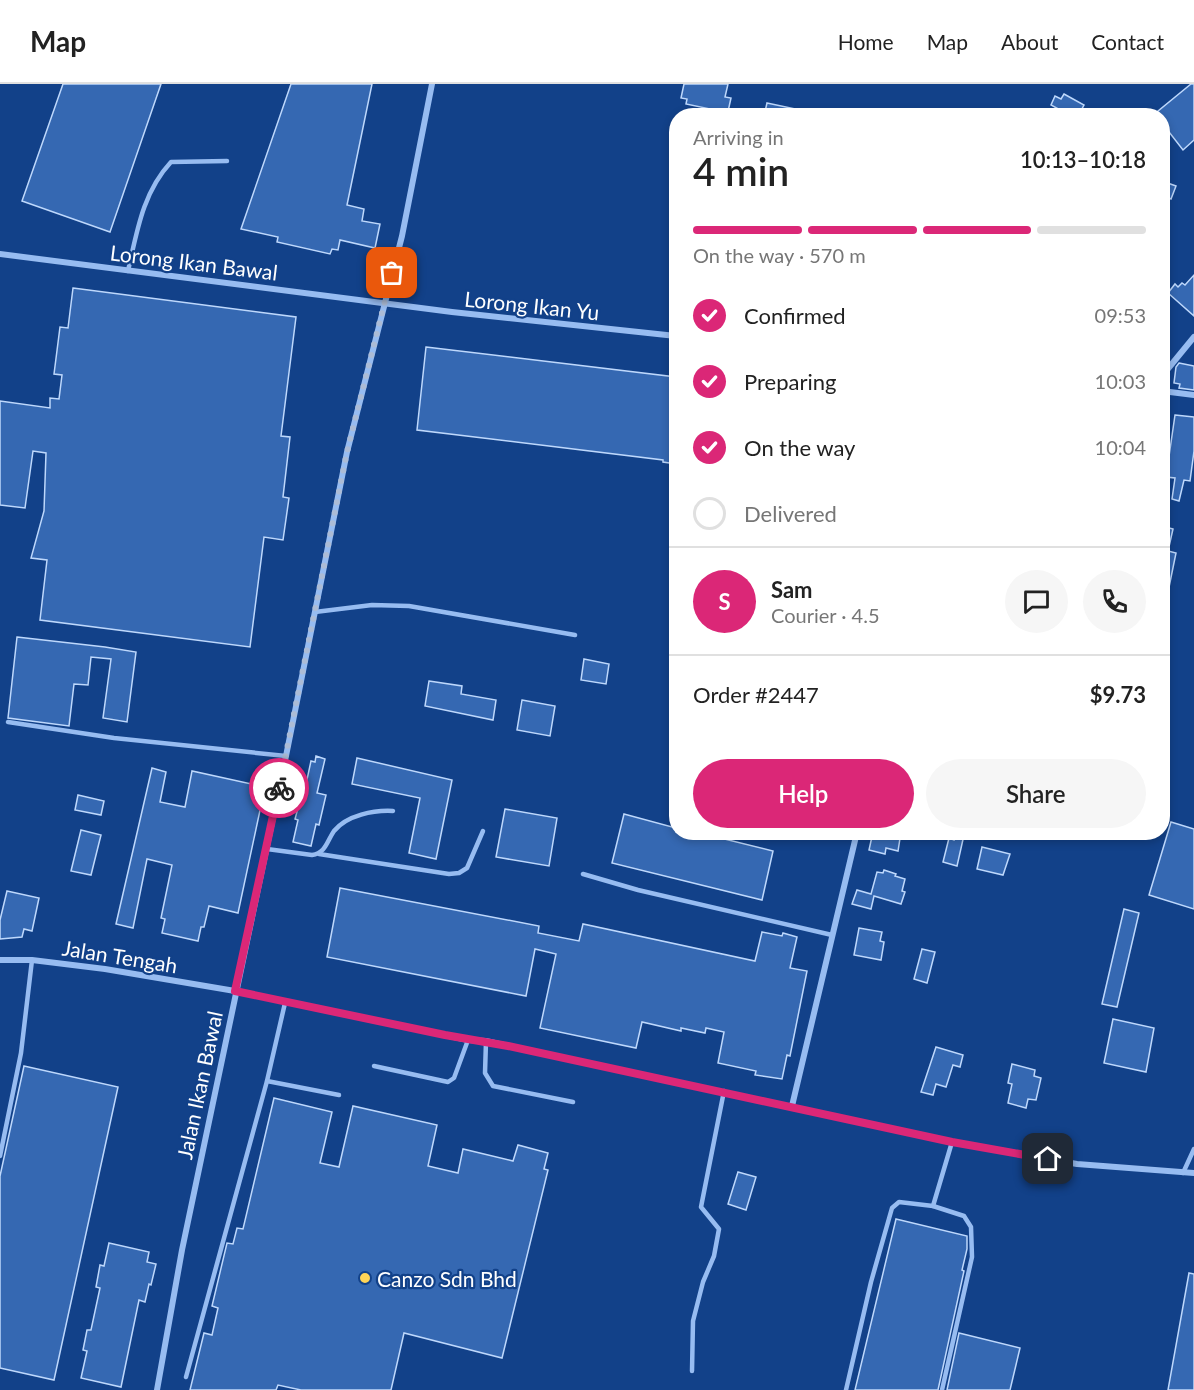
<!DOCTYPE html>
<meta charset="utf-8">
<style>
:root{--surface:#fff;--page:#f6f6f6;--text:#222;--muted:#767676;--line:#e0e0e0;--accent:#db2777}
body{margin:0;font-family:Lato,sans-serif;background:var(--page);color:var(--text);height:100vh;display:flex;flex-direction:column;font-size:22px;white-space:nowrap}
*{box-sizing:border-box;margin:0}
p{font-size:20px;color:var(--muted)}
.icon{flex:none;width:33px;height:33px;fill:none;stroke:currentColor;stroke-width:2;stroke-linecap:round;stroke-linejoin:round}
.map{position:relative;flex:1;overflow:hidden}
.panel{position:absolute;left:669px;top:24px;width:501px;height:732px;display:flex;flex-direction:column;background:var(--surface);border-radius:24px;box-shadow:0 3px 9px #0003}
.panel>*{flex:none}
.pin{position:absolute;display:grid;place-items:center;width:51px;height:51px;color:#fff;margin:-26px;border-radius:12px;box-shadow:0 3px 9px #0006}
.courier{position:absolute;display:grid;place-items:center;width:60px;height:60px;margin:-30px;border:4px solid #db2777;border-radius:50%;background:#fff;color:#222;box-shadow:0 2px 8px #0007}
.headline em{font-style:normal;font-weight:600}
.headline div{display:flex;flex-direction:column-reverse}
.headline{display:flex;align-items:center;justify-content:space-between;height:102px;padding:0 24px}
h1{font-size:39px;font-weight:600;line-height:45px}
.bar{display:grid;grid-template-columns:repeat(4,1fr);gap:9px 6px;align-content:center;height:72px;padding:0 24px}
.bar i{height:8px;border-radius:4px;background:var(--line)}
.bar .on{background:var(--accent)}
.bar p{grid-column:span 4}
.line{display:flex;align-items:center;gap:15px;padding:0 24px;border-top:2px solid var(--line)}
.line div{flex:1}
.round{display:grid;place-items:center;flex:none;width:63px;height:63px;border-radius:32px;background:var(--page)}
ol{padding:0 24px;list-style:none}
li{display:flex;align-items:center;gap:18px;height:66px}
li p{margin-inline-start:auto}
li .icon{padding:6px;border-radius:50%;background:var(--accent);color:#fff;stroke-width:4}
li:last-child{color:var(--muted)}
li i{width:33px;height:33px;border:3px solid var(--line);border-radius:50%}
.button{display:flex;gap:12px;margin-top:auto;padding:12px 24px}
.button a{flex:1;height:69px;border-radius:36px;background:var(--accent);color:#fff;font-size:24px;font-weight:600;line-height:69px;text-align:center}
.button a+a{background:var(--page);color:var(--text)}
header{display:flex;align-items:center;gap:36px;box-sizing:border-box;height:84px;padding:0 30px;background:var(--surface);border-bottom:2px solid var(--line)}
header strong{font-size:28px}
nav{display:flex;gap:33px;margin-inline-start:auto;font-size:21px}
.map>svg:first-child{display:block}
.building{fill:#3568b2;stroke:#bed8fc;stroke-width:1.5}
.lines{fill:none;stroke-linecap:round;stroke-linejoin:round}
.service{stroke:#97bcf1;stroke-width:4.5}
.minor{stroke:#97bcf1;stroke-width:6}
.done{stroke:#acbcd6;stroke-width:6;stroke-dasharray:0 10.8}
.route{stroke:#db2777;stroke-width:8}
.poi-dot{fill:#ffd557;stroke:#124189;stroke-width:2}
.labels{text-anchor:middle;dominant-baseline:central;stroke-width:4.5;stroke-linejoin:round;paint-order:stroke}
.street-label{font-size:21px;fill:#fff;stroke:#124189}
.poi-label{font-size:21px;fill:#fff;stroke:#124189;text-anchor:start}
</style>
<header>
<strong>Map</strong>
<nav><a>Home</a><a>Map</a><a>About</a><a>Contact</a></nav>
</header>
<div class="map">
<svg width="1194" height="1306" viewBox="0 0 1194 1306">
<rect width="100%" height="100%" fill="#124189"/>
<g class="building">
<path d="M63,0H161L110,148L22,117Z"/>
<path d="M291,0H372L347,121L364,125L362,137L380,140L375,164L340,156L338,166L332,165L330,170L277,158L278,153L241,145Z"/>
<path d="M684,0H728L725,13L731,14L727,32L714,29L715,26L686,20L687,15L681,14Z"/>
<path d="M1191,0H1194V56L1183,66L1162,39V32H1152Z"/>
<path d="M1064,10L1084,21L1078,32H1071L1051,21L1055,12L1061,15Z"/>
<path d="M767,19L805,27L804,32H764Z"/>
<path d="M1162,97L1176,102L1171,115L1162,111Z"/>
<path d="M1194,191V232L1168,209L1175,200L1178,203L1182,199L1185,201Z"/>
<path d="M73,204L296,233L281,352L290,353L283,413L289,414L283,456L264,453L250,563L40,536L47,476L31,474L44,427L46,369L33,367L25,424L0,421V317L50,324V314L59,315L62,291L54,290L60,243L68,244Z"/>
<path d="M426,263L676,293V380L663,378V376L417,346Z"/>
<path d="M1179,279L1194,282V306L1179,304L1180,300L1174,299L1176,283Z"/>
<path d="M1175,331L1194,333V367L1190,397L1184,396L1179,417L1172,415L1175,394L1166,393Z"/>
<path d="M1162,442L1173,445L1168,467L1176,469L1167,513H1162Z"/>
<path d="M17,553L105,563L136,568L127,638L103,634L111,575L91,573L88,601L74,600L69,642L8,634Z"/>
<path d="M584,575L609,580L606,600L581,596Z"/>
<path d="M429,597L462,602L461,610L496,616L493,636L425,622Z"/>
<path d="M522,616L555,622L550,652L517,646Z"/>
<path d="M316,672L325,675L317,709L326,711L319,741L316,740L311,762L293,758L298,736L295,735L301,713L303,714L311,677L315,678Z"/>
<path d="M357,674L452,696L436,775L409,769L420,714L352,700Z"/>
<path d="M152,684L166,688L160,718L185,723L192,687L265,703L238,829L209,822L204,843H201L198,857L162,849L165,835L161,834L172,781L147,775L133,844L116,840Z"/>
<path d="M78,711L104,717L101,731L75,726Z"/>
<path d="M505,725L557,734L549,782L496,773Z"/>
<path d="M624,730L676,744V748H696L773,767L762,816L612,779Z"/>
<path d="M1171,738L1194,745V825L1149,811Z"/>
<path d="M81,746L101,751L91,791L71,787Z"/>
<path d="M873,748H901L898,767L886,764L885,770L869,766Z"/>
<path d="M955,749L964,751L957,782L943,778L949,754L954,756Z"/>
<path d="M982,763L1010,770L1003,791L977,785Z"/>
<path d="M884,786L896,790L895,792L905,795L902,807L905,808L901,820L874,812L871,825L852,820L857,806L871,810L877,788L883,789Z"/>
<path d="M340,804L539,842L538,849L579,857L583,840L755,877L762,848L782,852L783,849L797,853L790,884L807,887L790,972L787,971L782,995L755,991L756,987L718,979L724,948L706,944L705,949L681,944V947L642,938L636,964L540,944L556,870L535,865L526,912L327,873Z"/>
<path d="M7,807L39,814L32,847L24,845L22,853L0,855V836Z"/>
<path d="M1124,825L1139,829L1117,923L1102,920Z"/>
<path d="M859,844L882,848L880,857L884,858L881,876L854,871Z"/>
<path d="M922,865L935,868L927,899L914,895Z"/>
<path d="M1113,935L1154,944L1146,988L1104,979Z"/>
<path d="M936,963L963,971L960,983L953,981L946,1003L936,1000L933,1011L921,1008Z"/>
<path d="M1012,980L1035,986L1034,992L1041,994L1036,1016L1028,1015L1026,1024L1008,1019L1012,1000L1008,999Z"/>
<path d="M24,982L118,1003L54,1296L0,1284V1092Z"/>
<path d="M274,1014L332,1028L320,1079L339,1083L353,1022L437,1041L428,1082L458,1089L463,1065L513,1077L518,1061L548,1069L544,1085L548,1086L502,1274L404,1249L391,1306H301L278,1301L276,1306H190L204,1249L212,1251L218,1224L212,1222L227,1159L233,1160L237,1144L243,1145Z"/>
<path d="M738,1088L756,1093L746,1126L728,1120Z"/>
<path d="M896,1135L967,1152V1165L962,1186L964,1187L938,1306H855Z"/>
<path d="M109,1159L149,1168L147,1178L156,1180L151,1201L149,1200L145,1218L139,1216L121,1303L81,1294L87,1267L83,1266L87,1246H91L100,1204L96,1203L100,1181L104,1182Z"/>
<path d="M1189,1189L1194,1190V1306H1168Z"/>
<path d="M959,1249L1020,1264L1010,1306H947Z"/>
</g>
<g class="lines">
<g class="service">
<path d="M128,187C137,147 143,108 171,78L227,77"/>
<path d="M315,528L372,521L409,522L575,551"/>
<path d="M8,638L114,654L286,672"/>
<path d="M1003,748L1005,753"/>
<path d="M267,765L312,771C326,769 327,757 334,747C347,731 374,726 393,727"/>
<path d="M319,770L449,790L459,789L467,784L483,747"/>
<path d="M583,790L638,806L832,851"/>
<path d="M486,957L485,989L493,1002L573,1018"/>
<path d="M374,982L448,998L454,994L468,956"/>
<path d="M267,997L339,1011"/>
<path d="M0,1072L21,969L32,876"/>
<path d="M1183,1089L1194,1065"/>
<path d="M933,1122L952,1058"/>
<path d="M692,1287L693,1237L703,1198L714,1172L719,1145L701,1123L724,1007"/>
<path d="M186,1293L267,997L285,919"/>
<path d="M846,1306L871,1198L892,1124L899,1118L933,1122L964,1132L971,1143L972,1173L942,1306"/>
</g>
<g class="minor">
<path d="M0,170L452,228L676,252"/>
<path d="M1162,292L1194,253"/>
<path d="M1162,307L1194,311"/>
<path d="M0,876H32L105,885L235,907L468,956L486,957L952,1058L1077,1080L1194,1089"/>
<path d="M792,1022L857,748"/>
<path d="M157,1306L182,1166L286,672L347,368L402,152L432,0"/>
</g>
</g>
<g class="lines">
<path class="done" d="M279,704L347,368L392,189"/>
<path class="route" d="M279,704L235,907L445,951L508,962L952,1058L1048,1075"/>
</g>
<circle class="poi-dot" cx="365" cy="1194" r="6"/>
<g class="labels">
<g class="street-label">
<text transform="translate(194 178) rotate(7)">Lorong Ikan Bawal</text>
<text transform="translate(532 221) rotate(6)">Lorong Ikan Yu</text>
<text transform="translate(120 872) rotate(9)">Jalan Tengah</text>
<text transform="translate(199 1001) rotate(-78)">Jalan Ikan Bawal</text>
</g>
<g class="poi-label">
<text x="377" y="1194">Canzo Sdn Bhd</text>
</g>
</g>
</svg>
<div class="pin" style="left:392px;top:189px;background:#ea580c"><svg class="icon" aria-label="bag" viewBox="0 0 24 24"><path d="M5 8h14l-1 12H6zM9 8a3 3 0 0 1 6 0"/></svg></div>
<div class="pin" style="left:1048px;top:1075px;background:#1f2937"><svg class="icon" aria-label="home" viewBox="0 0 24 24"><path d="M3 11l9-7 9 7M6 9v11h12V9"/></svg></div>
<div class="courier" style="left:279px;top:704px"><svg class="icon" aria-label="bike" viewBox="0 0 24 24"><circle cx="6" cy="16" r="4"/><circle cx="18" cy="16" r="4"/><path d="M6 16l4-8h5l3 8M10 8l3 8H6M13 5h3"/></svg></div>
<section class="panel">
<div class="headline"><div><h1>4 min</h1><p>Arriving in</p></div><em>10:13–10:18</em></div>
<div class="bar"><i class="on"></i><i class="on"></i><i class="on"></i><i></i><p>On the way · 570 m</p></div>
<ol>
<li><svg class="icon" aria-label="check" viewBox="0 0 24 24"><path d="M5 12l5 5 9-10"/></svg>Confirmed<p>09:53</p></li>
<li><svg class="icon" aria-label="check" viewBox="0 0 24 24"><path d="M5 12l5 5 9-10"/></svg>Preparing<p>10:03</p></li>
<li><svg class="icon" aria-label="check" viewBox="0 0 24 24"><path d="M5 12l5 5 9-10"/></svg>On the way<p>10:04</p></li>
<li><i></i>Delivered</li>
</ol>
<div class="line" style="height:108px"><b class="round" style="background:var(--accent);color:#fff">S</b><div><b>Sam</b><p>Courier · 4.5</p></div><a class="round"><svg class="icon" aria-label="chat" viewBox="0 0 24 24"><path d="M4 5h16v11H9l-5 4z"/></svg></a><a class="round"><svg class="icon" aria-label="phone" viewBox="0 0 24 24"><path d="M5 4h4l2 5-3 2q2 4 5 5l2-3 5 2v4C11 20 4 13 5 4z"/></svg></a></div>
<div class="line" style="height:78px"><div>Order #2447</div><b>$9.73</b></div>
<div class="button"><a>Help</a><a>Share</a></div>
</section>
</div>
